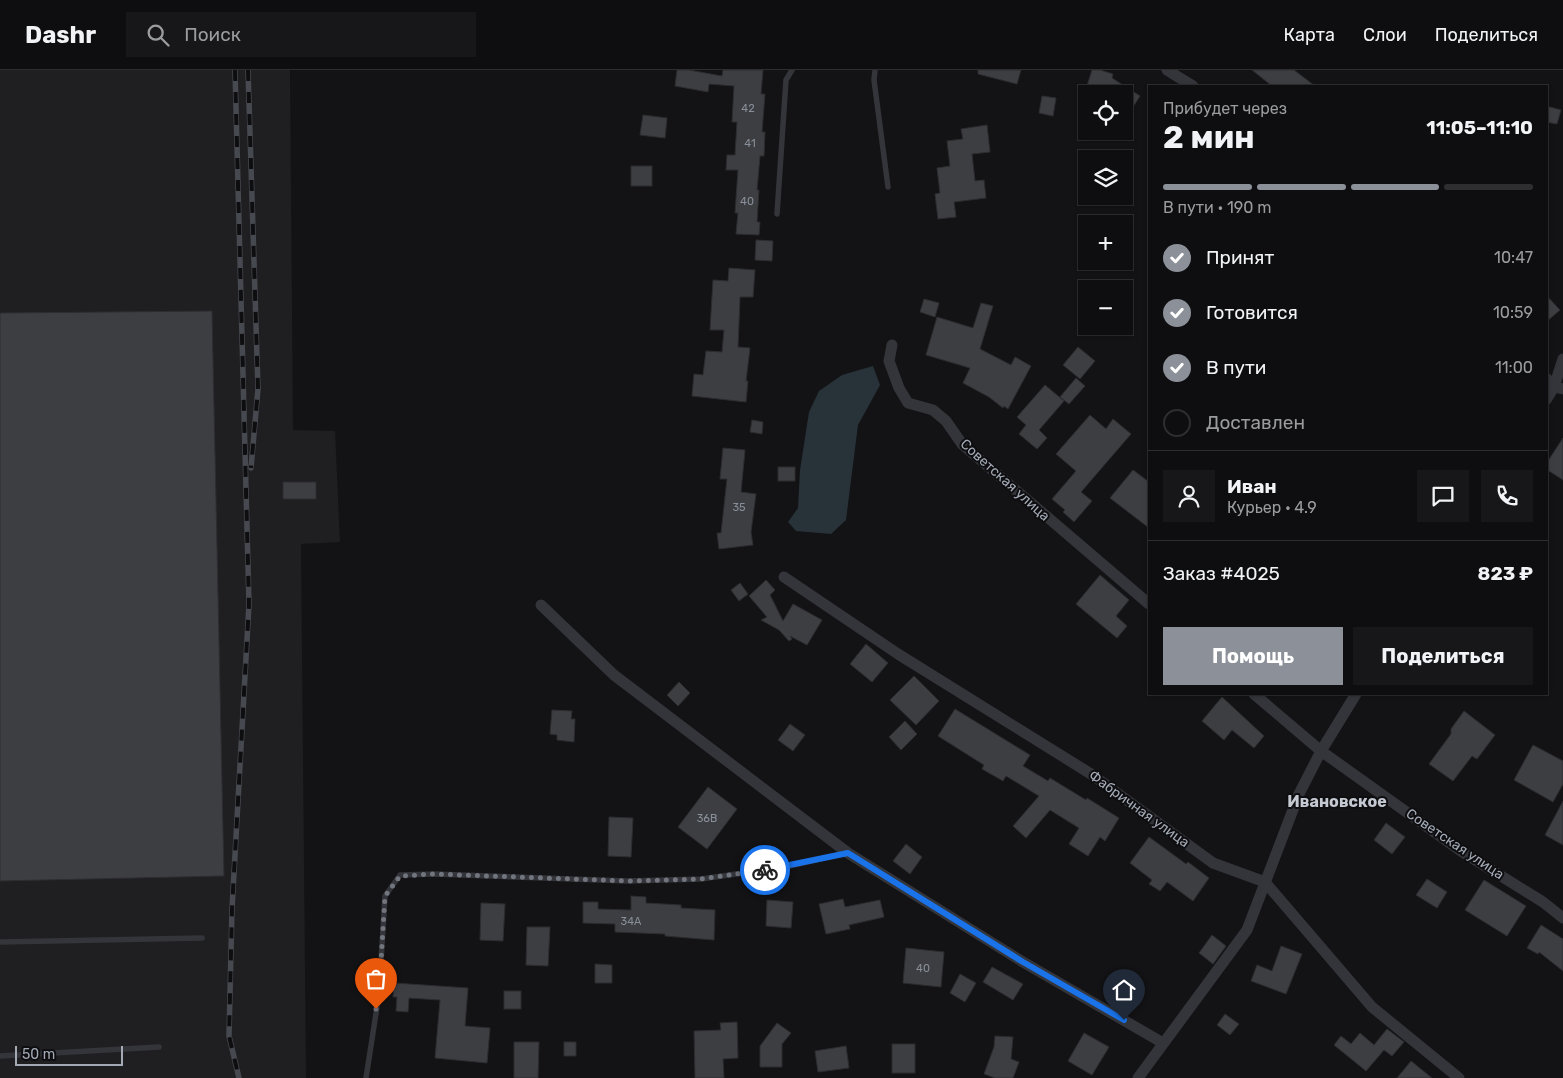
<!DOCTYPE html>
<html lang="ru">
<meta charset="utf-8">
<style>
:root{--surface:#0e0e10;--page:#171719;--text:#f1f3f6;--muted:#9b9c9f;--line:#2e2e30;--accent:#8c9099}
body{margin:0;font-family:Rubik,sans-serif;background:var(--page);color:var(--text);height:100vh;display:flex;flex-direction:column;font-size:19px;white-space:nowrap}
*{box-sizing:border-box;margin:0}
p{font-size:16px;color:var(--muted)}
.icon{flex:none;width:28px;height:28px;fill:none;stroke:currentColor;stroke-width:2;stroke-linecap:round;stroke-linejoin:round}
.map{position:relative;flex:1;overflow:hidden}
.side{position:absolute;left:1148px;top:15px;width:400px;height:610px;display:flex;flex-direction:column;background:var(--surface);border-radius:0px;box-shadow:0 1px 4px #0004,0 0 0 1px var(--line)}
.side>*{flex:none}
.tools{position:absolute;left:1078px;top:15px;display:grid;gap:10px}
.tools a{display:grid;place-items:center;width:55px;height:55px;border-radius:0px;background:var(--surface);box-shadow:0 1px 4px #0004,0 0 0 1px var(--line);font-size:25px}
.scale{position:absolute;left:15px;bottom:12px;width:108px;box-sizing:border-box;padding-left:5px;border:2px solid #a3aab6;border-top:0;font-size:14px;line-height:18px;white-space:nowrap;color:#a3aab6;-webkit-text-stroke:4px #0e0e10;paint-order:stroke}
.pin{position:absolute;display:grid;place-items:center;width:42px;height:42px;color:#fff;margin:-51px -21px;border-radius:50% 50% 50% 0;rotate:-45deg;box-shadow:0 0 5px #0007}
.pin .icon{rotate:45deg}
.courier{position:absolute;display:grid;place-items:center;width:50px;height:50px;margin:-25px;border:4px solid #1a73e8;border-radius:50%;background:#fff;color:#222;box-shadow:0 1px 6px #0007}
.headline em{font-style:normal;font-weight:700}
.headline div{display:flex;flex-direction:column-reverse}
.headline{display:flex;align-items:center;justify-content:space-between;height:85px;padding:0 15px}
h1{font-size:32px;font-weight:700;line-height:38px}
.bar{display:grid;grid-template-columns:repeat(4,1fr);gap:8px 5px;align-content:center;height:60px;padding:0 15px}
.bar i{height:6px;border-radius:4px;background:var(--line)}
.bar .selected{background:var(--accent)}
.bar p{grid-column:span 4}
.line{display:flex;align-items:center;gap:12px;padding:0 15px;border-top:1px solid var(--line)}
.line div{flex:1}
.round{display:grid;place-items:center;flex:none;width:52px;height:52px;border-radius:0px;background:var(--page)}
ol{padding:0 15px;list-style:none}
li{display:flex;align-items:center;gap:15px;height:55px}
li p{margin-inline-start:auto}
li .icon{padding:5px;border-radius:50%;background:var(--accent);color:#fff;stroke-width:4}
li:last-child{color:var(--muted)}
li i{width:28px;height:28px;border:2px solid var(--line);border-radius:50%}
.cta{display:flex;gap:10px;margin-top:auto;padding:10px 15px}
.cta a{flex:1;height:58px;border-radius:0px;background:var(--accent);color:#fff;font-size:20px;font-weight:700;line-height:58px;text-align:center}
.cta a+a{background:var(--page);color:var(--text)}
header{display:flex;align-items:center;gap:30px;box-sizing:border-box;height:70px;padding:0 25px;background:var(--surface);border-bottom:1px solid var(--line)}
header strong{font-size:24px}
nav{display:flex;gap:28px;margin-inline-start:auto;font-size:18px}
.search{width:350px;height:45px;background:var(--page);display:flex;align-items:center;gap:12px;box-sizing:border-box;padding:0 18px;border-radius:0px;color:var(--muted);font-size:19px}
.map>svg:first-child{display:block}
.built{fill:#1f1f22}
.water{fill:#283239}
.building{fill:#3c3e42;stroke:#2d2d31}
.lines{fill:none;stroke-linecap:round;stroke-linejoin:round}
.lane{stroke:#34353a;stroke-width:5.5}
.street{stroke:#34353a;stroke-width:11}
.rail-casing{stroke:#46494f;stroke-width:5.5}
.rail{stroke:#0e0e10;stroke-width:4;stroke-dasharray:11;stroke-linecap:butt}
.done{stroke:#71757e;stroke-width:5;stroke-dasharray:0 9}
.route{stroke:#1a73e8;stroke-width:6}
.labels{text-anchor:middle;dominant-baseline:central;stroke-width:4;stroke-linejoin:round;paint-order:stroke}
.number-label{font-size:11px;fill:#898f99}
.street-label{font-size:14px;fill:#a3aab6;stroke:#0e0e10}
.quarter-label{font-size:16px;font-weight:bold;fill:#c5c9d2;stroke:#0e0e10}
</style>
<header>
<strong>Dashr</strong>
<div class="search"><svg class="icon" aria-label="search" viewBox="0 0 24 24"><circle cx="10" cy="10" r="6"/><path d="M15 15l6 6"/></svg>Поиск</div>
<nav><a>Карта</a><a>Слои</a><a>Поделиться</a></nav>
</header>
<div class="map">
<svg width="1563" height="1008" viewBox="0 0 1563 1008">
<rect width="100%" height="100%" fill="#131315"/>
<path class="built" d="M0,0H290L293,360L335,361L340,472L301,474L306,1008H0Z"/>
<path class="water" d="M873,296L880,315L858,355L846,450L831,464L796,461L788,452L798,438L800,400L809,342L819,321L842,305Z"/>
<g class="building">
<path d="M677,0H689L722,6L723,0H763L761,24H765L762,62H765L764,86H760L757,120H759L757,152H760L759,165L736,164L738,143H735L738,100H726L727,85H735L737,52H732L734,16L709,14L708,22L675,16Z"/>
<path d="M978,0H1021L1017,14L978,4Z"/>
<path d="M1092,0H1100L1113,4L1112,8L1140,26L1124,51V24H1101L1086,19Z"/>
<path d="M1252,0H1294L1315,16H1272Z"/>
<path d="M1042,26L1056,28L1053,46L1039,43Z"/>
<path d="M1546,36L1561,40L1557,54L1546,52Z"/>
<path d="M643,45L667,48L665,68L640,65Z"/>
<path d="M987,55L990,82L972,84L975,111L984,110L986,128L954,132L956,147L938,149L935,124L940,123L937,98L950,96L947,71L963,69L961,59Z"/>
<rect x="631" y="96" width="21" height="20"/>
<path d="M756,170L773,171L772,191L755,190Z"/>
<path d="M729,198L755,200L753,227H740L738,277L750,278L746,311H748L746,332L692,326L694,304L703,305L706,281L722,282L724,260H710L713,210L728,211Z"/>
<path d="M1546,225L1560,240L1546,252Z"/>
<path d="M924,229L939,233L935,247L920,242Z"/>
<path d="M981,233L993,236L980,279L1011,295L1015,287L1031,296L1008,339L1004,336L1003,338L989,327L963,313L970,298L926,285L937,247L973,258Z"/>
<path d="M212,241L224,806L0,811V243Z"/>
<path d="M1078,277L1095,291L1080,309L1063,295Z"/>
<path d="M1076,308L1085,316L1069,334L1060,327Z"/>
<path d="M1045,315L1064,331L1039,360L1047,368L1037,379L1019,364L1026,355L1017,347Z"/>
<path d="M1090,345L1106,359L1113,349L1131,364L1081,422L1092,431L1074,452L1063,442L1065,440L1052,429L1076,401L1056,384Z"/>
<path d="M752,350L763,352L762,364L750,362Z"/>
<path d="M1563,368V410L1546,399V394Z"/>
<path d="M723,378L745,380L741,422L756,424L751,462L753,475L719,479L717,463H721L727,409H720Z"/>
<rect x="778" y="397" width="17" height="14"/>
<path d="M1133,400L1149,412V458L1110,428Z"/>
<rect x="283" y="412" width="33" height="17"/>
<path d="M1100,505L1129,530L1116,546L1127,556L1117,568L1076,534Z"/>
<path d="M766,510L775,520L770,525L783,551L793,534L822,550L807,575L790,566L792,569L789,571L779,560L761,550L767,547L749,526Z"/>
<path d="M740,513L748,524L739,531L731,520Z"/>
<path d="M866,574L888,593L872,612L850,594Z"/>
<path d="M914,606L939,631L916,655L890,630Z"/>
<path d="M679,612L690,623L678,636L667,625Z"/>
<path d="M1222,627L1264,666L1254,678L1232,660L1224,670L1202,651Z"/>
<path d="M955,639L1030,685L1023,696L1048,711L1050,708L1086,730L1087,728L1119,748L1105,771L1100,767L1088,786L1069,774L1079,758L1050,740L1026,768L1013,756L1039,726L1006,706L1003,711L982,699L984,695L938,666Z"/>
<path d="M552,640L572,641L571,649H575L574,672L557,670V665L550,664Z"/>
<path d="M1464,641L1495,665L1477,689L1472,686L1453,711L1429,694L1451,664V659Z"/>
<path d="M905,651L917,664L901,680L889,667Z"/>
<path d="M790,654L805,665L793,681L778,670Z"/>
<path d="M1533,675L1563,691V714L1553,732L1514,710Z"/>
<path d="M708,717L737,739L707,779L678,757Z"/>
<path d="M1563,731V775L1545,765Z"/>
<path d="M609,747L633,748L631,787L608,786Z"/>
<path d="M1386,753L1405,767L1392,784L1374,770Z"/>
<path d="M1149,767L1186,794L1188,792L1209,808L1193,831L1167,812L1160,821L1149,814L1152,810L1130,793Z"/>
<path d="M906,774L922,787L910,804L893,791Z"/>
<path d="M1427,809L1447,822L1437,838L1416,825Z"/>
<path d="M1484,810L1526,836L1507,866L1465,840Z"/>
<path d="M631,826L646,827V833L681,835V838L715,840L714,870L665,866V864L615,862V854L583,853V832H598V839L631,840Z"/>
<path d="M843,829L845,837L880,830L884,847L849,855L850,859L826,864L819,834Z"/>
<path d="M767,830L793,832L791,858L766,856Z"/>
<path d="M481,833L505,834L503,871L480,870Z"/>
<path d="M1541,855L1563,869V901L1539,882L1538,884L1527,878Z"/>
<path d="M527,857H550L548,896L526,895Z"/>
<path d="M1212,865L1226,876L1213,894L1199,883Z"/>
<path d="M1281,876L1302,884L1286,924L1251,911L1257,895L1272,901Z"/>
<path d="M906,878L944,882L941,917L903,913Z"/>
<path d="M595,894L612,895V913H595Z"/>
<path d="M992,897L1023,914L1013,930L983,912Z"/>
<path d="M960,904L976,913L965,932L950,923Z"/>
<path d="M394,913L468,918L465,956L490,958L487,993L435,988L440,930L409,928L408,942L396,941L397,927H393Z"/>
<rect x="504" y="921" width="17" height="18"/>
<path d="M1225,944L1239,954L1230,965L1217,955Z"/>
<path d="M737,952L738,988L723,989L724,1008H695L694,961L721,960L720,953Z"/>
<path d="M777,953L791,963L782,974V997H760V976Z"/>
<path d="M1387,959L1404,972L1392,986L1384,980L1366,1001L1334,975L1341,966L1351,974L1360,963L1374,975Z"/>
<path d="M1084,963L1109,977L1092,1005L1068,991Z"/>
<path d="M995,966L1013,967L1011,989L1019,992L1013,1008H995L984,1004L994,977Z"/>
<path d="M514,972H539L538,1008H514Z"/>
<rect x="564" y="972" width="12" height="14"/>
<rect x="892" y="974" width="23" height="29"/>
<path d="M846,976L849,998L818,1002L815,981Z"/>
<path d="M1411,991L1432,1008H1397Z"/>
</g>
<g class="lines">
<g class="lane">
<path d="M875,0L874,10L888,117"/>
<path d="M777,144L786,10L792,0"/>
<path d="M0,872L202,868"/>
<path d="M0,986L159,977"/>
<path d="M366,1008L379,924L385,826L400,805L434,804L628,811L701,809L785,797L846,783"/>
</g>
<g class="street">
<path d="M1167,0L1193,16"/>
<path d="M892,275L889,291L899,318L908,333L933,340L946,351L962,374L1149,534"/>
<path d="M1546,308L1554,317L1563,319"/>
<path d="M1546,330L1554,317L1563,289"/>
<path d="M784,507L898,584L1091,704L1213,793L1265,812L1372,937L1459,1008"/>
<path d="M541,535L614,605L848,783L1023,892L1163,973"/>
<path d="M1254,624L1321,681L1461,781L1543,832L1563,848"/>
<path d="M1138,1008L1247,860L1299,724L1321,681L1356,624"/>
</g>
<defs>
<g id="rail">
<path d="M235,0L249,534L232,839L229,966L239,1008"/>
<path d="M248,0L258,319L251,398"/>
</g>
</defs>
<use href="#rail" class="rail-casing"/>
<use href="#rail" class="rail"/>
</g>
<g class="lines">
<path class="done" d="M376,939L379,924L385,826L400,806L434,804L628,811L701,809L765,800"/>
<path class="route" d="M765,800L848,783L1023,892L1124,950"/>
</g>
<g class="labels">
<g class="number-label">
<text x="748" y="38">42</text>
<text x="750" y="73">41</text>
<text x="747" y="131">40</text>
<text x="739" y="437">35</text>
<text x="707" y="748">36В</text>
<text x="631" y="851">34А</text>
<text x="923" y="898">40</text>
</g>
<g class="street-label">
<text transform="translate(1005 410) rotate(42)">Советская улица</text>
<text transform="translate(1139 739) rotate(36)">Фабричная улица</text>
<text transform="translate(1455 774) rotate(34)">Советская улица</text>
</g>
<g class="quarter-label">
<text x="1337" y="731">Ивановское</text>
</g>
</g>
</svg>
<div class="tools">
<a><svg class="icon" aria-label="locate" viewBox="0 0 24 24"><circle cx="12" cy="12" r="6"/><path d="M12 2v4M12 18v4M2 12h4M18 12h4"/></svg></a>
<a><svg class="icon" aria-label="layers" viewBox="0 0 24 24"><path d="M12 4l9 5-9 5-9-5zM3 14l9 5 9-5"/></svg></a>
<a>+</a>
<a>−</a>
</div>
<div class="scale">50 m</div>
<div class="pin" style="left:376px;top:939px;background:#ea580c"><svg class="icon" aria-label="bag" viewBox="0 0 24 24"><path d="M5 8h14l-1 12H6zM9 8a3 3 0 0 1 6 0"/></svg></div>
<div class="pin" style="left:1124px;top:950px;background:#1f2937"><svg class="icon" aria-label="home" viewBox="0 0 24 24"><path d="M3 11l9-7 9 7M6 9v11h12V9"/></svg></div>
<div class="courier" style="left:765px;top:800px"><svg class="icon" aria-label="bike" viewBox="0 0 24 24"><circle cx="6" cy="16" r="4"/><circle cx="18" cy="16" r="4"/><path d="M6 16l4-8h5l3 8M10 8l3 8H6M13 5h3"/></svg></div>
<section class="side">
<div class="headline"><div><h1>2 мин</h1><p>Прибудет через</p></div><em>11:05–11:10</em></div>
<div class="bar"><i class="selected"></i><i class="selected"></i><i class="selected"></i><i></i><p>В пути · 190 m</p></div>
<ol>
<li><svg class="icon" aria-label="check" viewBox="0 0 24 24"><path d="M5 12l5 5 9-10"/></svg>Принят<p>10:47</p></li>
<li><svg class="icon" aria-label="check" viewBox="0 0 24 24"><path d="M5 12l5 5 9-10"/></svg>Готовится<p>10:59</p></li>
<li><svg class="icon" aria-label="check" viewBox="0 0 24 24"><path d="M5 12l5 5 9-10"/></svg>В пути<p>11:00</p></li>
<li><i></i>Доставлен</li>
</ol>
<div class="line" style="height:90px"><a class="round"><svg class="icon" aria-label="person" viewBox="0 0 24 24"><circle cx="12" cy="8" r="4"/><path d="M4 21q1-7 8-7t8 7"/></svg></a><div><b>Иван</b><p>Курьер · 4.9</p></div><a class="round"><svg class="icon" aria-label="chat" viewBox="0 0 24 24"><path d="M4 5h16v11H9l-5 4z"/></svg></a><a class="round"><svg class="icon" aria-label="phone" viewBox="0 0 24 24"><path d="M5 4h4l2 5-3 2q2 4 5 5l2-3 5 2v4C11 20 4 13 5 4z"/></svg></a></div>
<div class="line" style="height:65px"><div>Заказ #4025</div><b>823 ₽</b></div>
<div class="cta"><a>Помощь</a><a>Поделиться</a></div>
</section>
</div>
